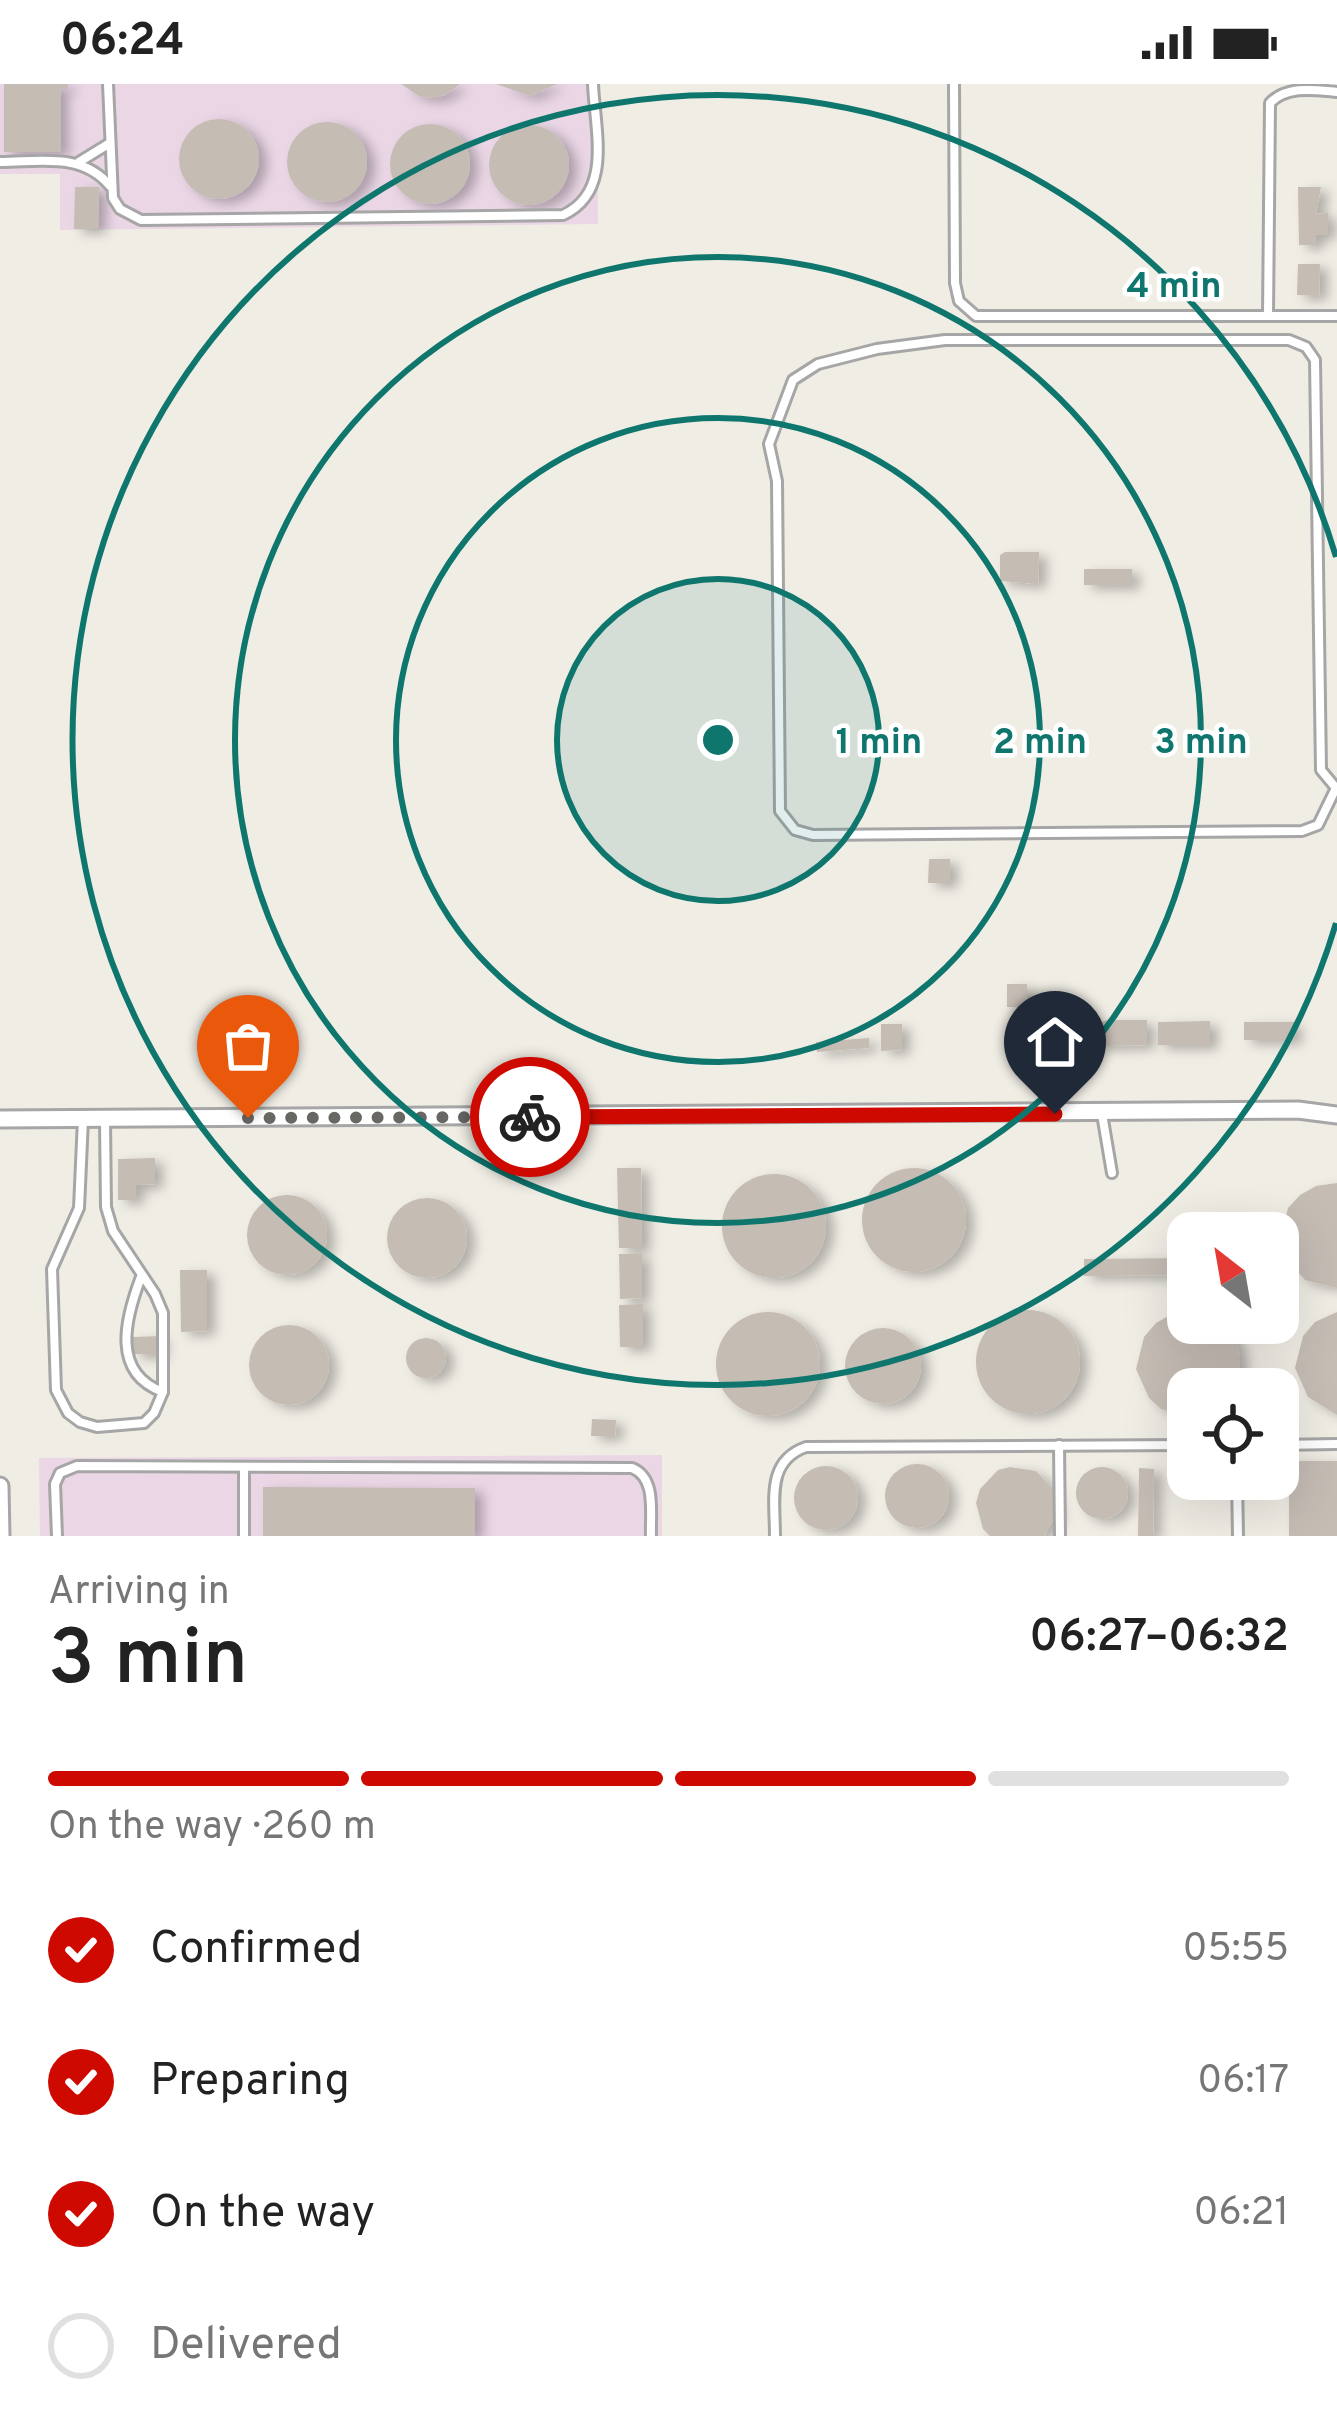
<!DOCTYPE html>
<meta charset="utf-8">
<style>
:root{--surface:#fff;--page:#f2f2f2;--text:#222;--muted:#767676;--line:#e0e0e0;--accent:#ce0a00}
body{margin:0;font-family:Overpass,sans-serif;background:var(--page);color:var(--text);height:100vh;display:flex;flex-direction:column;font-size:45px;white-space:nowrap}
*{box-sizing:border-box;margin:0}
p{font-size:39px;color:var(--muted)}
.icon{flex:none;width:66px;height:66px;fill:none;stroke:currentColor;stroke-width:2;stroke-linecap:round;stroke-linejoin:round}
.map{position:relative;height:1452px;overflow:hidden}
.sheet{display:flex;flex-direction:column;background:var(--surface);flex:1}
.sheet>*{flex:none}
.needle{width:78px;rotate:329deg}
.fabs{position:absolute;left:1167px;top:1128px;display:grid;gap:24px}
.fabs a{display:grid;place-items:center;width:132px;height:132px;border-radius:24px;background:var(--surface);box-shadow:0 12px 48px #0002;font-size:60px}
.pin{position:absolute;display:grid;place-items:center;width:102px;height:102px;color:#fff;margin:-123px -51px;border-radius:50% 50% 50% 0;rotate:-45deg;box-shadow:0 0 12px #0007}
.pin .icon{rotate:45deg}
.courier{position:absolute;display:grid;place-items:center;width:120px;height:120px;margin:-60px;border:9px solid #ce0a00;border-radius:50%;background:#fff;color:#222;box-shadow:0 3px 15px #0007}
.headline em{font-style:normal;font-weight:600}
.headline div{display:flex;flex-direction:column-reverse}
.headline{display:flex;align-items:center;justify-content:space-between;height:204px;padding:0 48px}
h1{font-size:78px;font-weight:600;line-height:90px}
.bar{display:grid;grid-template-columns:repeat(4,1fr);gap:18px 12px;align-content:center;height:144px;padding:0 48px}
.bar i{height:15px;border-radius:9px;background:var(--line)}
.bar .on{background:var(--accent)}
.bar p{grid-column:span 4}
ol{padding:0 48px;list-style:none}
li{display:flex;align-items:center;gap:36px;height:132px}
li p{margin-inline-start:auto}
li .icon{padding:12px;border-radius:50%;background:var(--accent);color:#fff;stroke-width:4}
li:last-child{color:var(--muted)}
li i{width:66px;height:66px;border:6px solid var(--line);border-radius:50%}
.status{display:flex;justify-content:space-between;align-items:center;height:84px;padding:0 60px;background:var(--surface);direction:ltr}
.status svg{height:33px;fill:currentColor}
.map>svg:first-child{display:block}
.industrial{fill:#ead6e5}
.building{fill:#c5bcb4;filter:url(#shadow)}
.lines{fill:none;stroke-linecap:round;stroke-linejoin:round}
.lane-casing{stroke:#a6a6a6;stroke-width:14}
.street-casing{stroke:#a6a6a6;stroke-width:21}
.lane{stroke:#fff;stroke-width:8}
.street{stroke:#fff;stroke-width:15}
.done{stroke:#686764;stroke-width:12;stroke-dasharray:0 21.6}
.route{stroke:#ce0a00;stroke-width:15}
.ring{fill:none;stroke:#0f766e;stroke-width:6}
.centre{fill:#0f766e;stroke:#fff;stroke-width:6}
.ring-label{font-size:36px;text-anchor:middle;font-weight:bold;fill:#0f766e;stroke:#fff;stroke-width:9;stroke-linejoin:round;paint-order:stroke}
</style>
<div class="status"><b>06:24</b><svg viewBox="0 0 49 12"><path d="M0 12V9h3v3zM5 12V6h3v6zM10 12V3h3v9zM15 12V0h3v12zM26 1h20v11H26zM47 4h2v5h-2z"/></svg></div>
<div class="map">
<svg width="1337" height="1452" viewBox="0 0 1337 1452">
<defs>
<filter id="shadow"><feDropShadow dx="8" dy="4.5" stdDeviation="6" flood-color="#0004"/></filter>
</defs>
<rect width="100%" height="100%" fill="#f0ede5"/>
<g class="industrial">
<path d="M0,0H597L598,140L60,146V90H0Z"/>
<path d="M662,1371V1452H40L39,1374Z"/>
</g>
<g class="building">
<path d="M4,0H68V5H60L61,68H4Z"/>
<path d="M401,0H460L445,11L433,14L419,12Z"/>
<path d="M496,0H557L530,12Z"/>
<circle cx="219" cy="75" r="40"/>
<circle cx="327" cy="78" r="40"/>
<circle cx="430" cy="80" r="40"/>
<circle cx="529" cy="81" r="40"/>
<path d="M75,103H99L98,145H74Z"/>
<path d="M1298,103H1321L1316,130L1328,129V151H1316V161H1299Z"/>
<path d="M1298,180H1320L1319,212L1297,211Z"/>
<path d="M1005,468H1039L1038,500L1000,497V471Z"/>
<rect x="1084" y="485" width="48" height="16"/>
<path d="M929,775H950V799H928Z"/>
<rect x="1007" y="900" width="20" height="23"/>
<path d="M1107,936H1147V961L1097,962L1096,940Z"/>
<path d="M1210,937V961H1158V938Z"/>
<rect x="1244" y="938" width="50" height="18"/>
<path d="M881,940H902V966L881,967Z"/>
<path d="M869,954V964L817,968L816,958Z"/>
<path d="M155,1074V1100L136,1101V1116H118V1075Z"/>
<circle cx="914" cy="1136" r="52"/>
<path d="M617,1084H641L642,1164H619Z"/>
<circle cx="774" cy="1142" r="52"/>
<path d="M1337,1099V1204L1305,1196L1284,1172L1280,1157L1288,1124L1300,1111L1316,1102Z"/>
<circle cx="287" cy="1151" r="40"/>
<circle cx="427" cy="1154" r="40"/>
<path d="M619,1170H642V1214L620,1215Z"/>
<path d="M1188,1174V1191L1084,1192V1175Z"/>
<path d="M180,1186H207V1247L181,1248Z"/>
<path d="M643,1220V1263H620L619,1221Z"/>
<circle cx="1028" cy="1278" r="52"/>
<circle cx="768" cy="1280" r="52"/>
<path d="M1188,1228V1239L1223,1240L1235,1254L1240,1271V1289L1235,1305H1188V1332L1161,1325L1149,1314L1136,1285L1144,1253L1156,1239L1172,1230Z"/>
<path d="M1337,1228V1331L1308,1313L1295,1284L1303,1252L1315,1238Z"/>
<circle cx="289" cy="1281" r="40"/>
<circle cx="883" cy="1282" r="38"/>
<path d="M160,1252V1270H133V1253Z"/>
<circle cx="426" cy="1274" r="20"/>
<path d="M592,1335L616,1336L615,1352H591Z"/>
<rect x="1289" y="1377" width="48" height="75"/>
<circle cx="917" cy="1412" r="32"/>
<circle cx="826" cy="1414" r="32"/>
<path d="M1010,1383L1036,1387L1053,1405L1056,1431L1044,1452H990L983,1445L976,1419L980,1405L998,1386Z"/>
<circle cx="1102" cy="1409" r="26"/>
<path d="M1139,1384L1154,1385L1153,1452H1138Z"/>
<path d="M263,1403L475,1404V1452H263Z"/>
</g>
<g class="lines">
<defs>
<g id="lane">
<path d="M108,0L113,114L120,125L141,136L563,131C613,108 595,47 593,0"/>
<path d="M954,0L955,199L959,217L976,232H1337"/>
<path d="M0,78C40,78 82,68 110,102"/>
<path d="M79,78L110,59"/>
<path d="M1268,232L1270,19C1287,1 1315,6 1337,8"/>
<path d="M945,256H1289L1306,263L1315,276L1321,686L1336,704L1318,741L1302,747L813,751L795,746L780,727L777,397L769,360L793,296L818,280L877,265Z"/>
<path d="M1102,1030L1112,1089"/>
<path d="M83,1035L79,1124L52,1185L56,1306L68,1329L80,1338L97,1343L144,1339L154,1329L163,1308V1229L155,1210L113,1147L106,1123L105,1036"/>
<path d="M141,1193C125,1235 111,1289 163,1308"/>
<path d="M1059,1361L1060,1452"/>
<path d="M1278,1361L1337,1360"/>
<path d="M244,1384V1452"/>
<path d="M1237,1395L1238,1452"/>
<path d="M57,1452L55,1400L60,1389L77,1382L632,1384C657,1394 650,1429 651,1452"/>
<path d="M775,1452C775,1416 766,1377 806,1363L1188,1361"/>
</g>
<g id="street">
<path d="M0,1035L1298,1026L1337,1031"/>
<path d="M0,1402L1,1452"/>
</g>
</defs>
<use href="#lane" class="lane-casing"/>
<use href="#street" class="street-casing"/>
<use href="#lane" class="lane"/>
<use href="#street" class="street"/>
</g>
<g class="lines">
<path class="done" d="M248,1034L530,1033"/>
<path class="route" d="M530,1033L1055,1030"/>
</g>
<circle cx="718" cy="656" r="161" fill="#0f766e" fill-opacity=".12"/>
<g class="ring">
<circle cx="718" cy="656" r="161"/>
<circle cx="718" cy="656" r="322"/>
<circle cx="718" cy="656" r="483"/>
<path d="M1336 839A645 645 0 1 1 1336 473"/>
</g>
<circle cx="718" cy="656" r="18" class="centre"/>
<g class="ring-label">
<text x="1174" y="213">4 min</text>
<text x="879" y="669">1 min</text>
<text x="1040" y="669">2 min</text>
<text x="1201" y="669">3 min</text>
</g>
</svg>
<div class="fabs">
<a><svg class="needle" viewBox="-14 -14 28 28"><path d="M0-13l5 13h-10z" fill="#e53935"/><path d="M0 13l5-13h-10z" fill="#767676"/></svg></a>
<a><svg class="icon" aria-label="locate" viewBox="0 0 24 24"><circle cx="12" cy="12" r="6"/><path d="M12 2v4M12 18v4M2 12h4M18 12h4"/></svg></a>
</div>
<div class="pin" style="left:248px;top:1034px;background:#ea580c"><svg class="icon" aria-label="bag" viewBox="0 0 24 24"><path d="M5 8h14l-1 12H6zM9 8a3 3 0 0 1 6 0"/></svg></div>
<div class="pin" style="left:1055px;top:1030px;background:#1f2937"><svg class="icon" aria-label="home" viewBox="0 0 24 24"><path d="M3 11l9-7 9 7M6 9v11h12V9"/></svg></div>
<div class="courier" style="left:530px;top:1033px"><svg class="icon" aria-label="bike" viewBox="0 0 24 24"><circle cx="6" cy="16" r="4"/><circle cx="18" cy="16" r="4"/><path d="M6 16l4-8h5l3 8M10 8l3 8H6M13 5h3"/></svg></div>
</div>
<section class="sheet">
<div class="headline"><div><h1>3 min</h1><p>Arriving in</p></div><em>06:27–06:32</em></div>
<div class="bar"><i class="on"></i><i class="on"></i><i class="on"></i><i></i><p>On the way · 260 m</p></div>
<ol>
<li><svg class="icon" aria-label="check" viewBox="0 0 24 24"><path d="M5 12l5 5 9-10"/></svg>Confirmed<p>05:55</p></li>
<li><svg class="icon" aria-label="check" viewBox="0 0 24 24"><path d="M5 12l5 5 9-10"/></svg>Preparing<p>06:17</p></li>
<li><svg class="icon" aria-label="check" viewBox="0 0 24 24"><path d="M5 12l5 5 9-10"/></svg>On the way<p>06:21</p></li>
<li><i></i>Delivered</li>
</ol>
</section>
